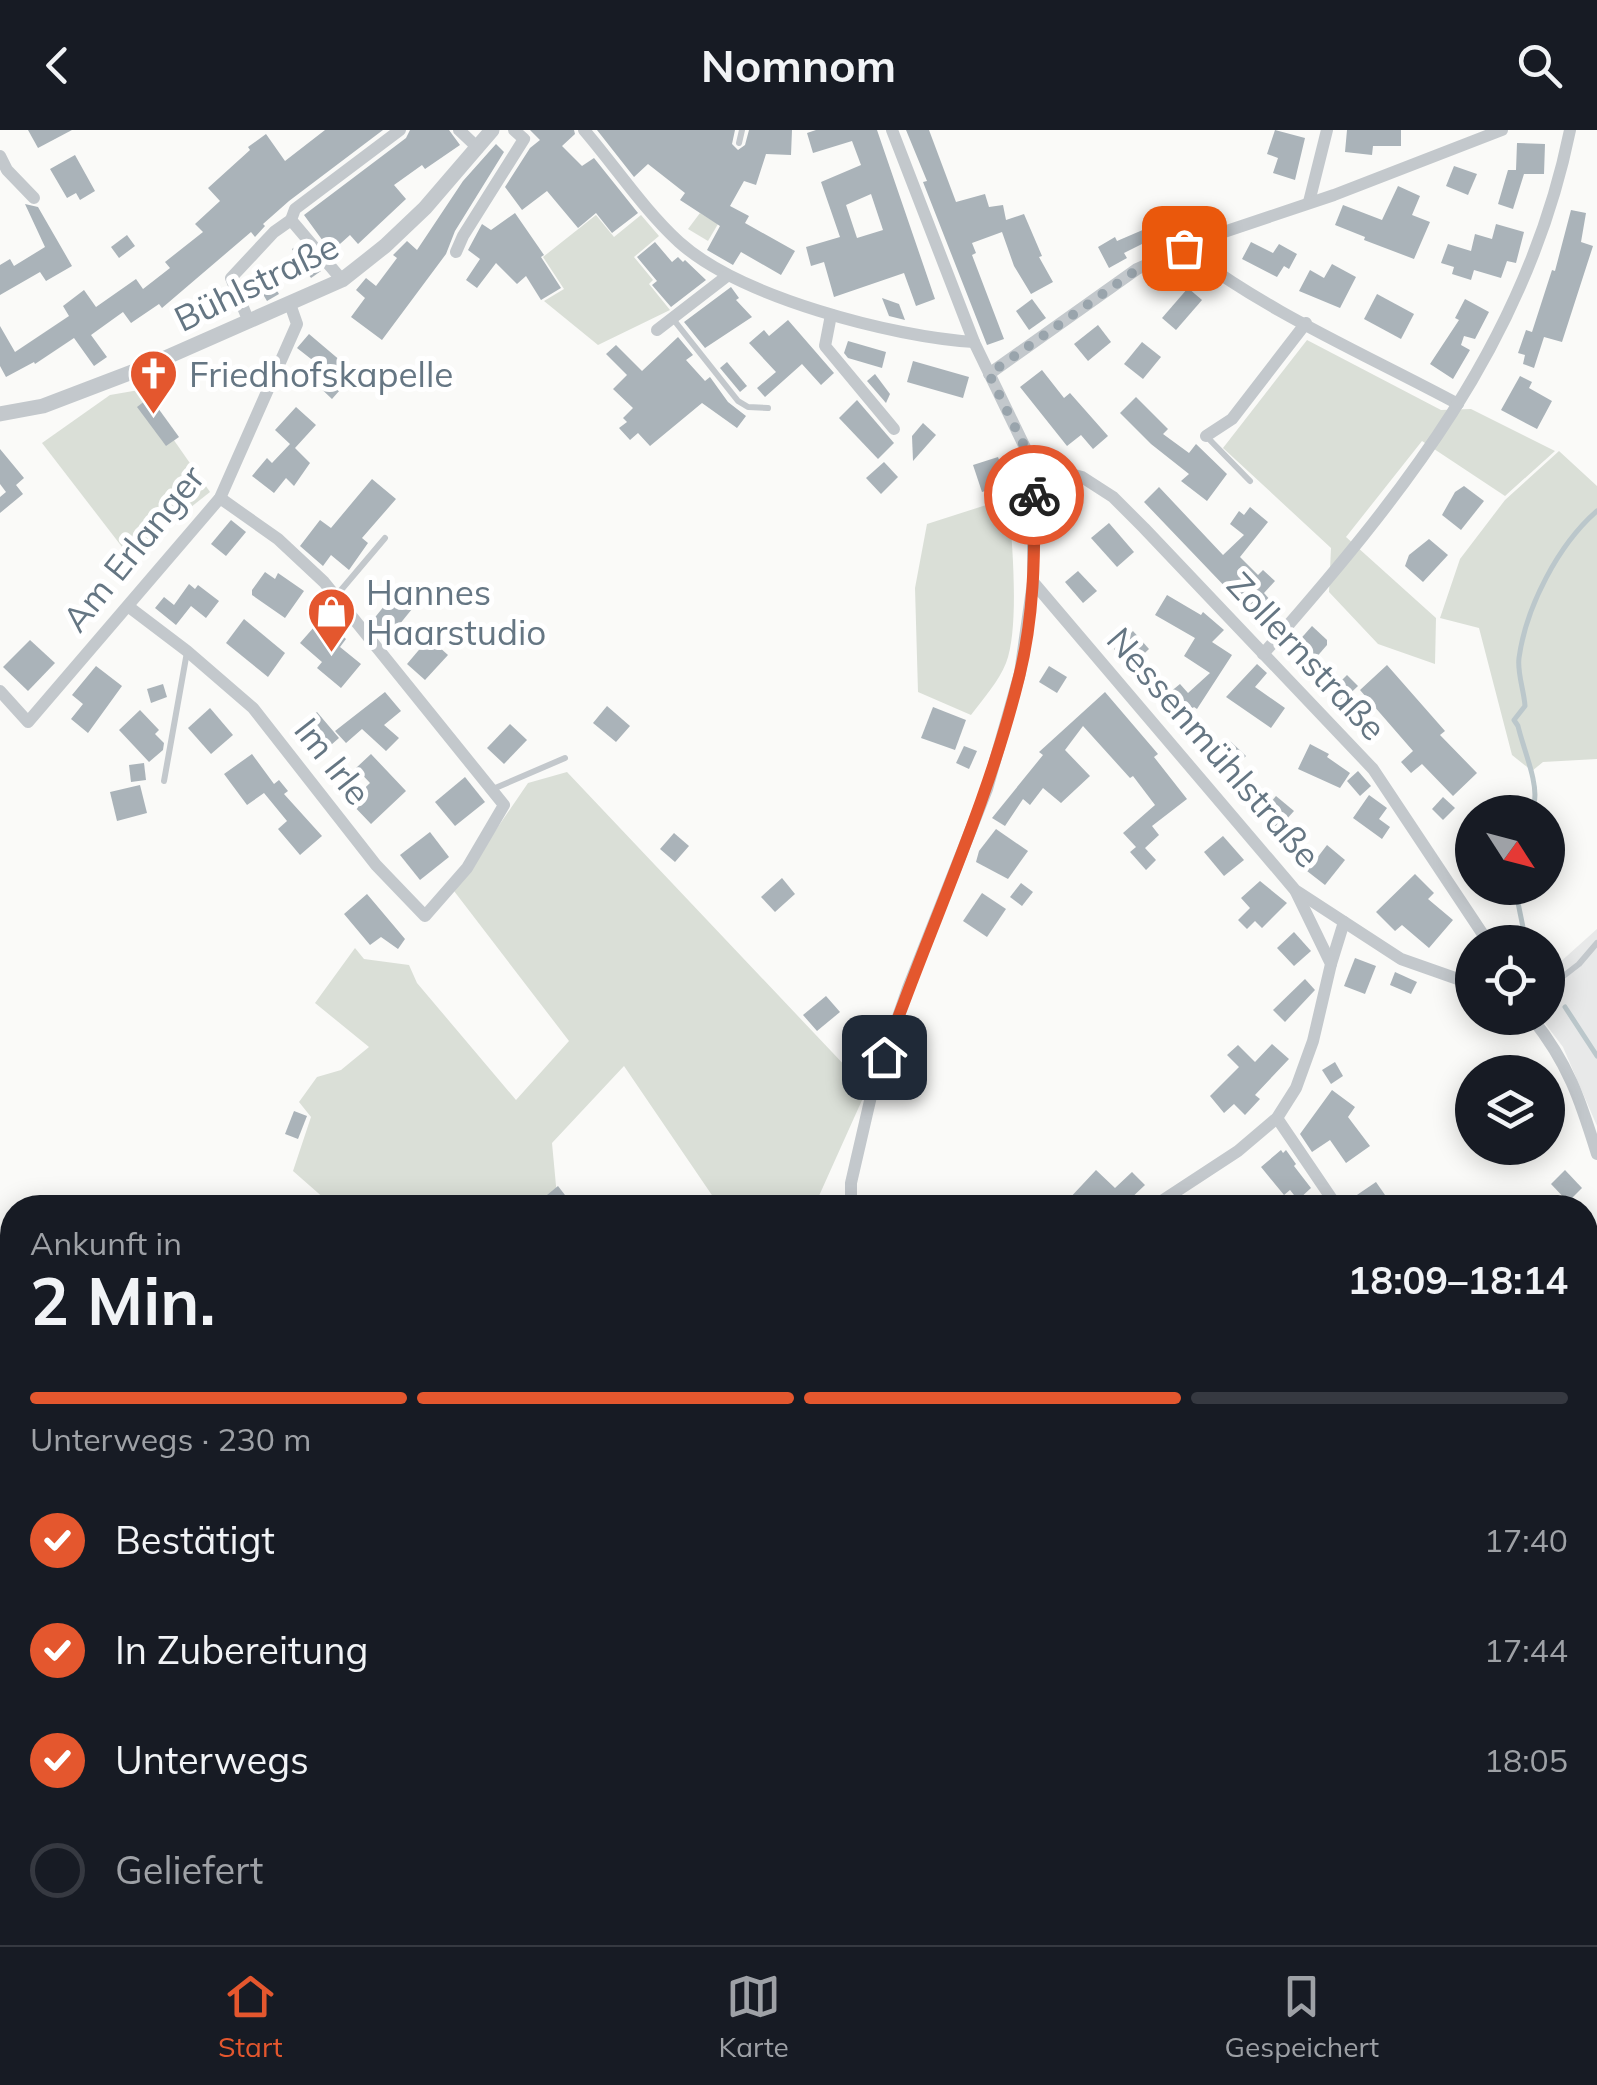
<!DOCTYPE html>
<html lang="de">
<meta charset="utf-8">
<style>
:root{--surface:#171b24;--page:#20242c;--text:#f1f3f6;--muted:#9ea1a6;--line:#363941;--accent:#e4572e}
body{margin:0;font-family:Mulish,sans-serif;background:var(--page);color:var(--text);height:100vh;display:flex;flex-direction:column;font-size:38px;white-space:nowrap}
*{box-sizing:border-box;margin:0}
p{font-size:32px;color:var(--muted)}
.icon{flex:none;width:55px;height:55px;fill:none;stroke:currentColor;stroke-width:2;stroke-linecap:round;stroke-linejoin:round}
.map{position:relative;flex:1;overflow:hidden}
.side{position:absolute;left:0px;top:1065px;width:1598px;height:750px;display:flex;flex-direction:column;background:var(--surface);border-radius:40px 40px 0 0;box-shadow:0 5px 25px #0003}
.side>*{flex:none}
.needle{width:65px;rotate:126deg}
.controls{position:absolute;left:1455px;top:665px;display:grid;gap:20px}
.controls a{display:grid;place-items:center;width:110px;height:110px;border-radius:50%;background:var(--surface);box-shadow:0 5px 25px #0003;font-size:50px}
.pin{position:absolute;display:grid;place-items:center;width:85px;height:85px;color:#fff;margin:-42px;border-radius:20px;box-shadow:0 5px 15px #0006}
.courier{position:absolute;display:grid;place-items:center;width:100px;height:100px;margin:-50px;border:8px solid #e4572e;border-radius:50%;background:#fff;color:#222;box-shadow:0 2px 12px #0007}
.summary em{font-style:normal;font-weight:700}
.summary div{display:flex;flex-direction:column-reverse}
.summary{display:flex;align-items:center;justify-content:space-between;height:170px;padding:0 30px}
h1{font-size:65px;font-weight:700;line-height:75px}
.bar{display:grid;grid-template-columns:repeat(4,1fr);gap:15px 10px;align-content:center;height:120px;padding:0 30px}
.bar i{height:12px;border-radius:8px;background:var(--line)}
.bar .on{background:var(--accent)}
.bar p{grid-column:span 4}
ol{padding:0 30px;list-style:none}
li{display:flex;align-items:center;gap:30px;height:110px}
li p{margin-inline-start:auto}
li .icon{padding:10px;border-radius:50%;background:var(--accent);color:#fff;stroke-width:4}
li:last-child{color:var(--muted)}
li i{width:55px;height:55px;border:5px solid var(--line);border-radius:50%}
header{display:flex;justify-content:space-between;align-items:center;height:130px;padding:0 30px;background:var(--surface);font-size:45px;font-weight:700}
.tab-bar{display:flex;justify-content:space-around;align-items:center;height:140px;border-top:2px solid var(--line);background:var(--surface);font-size:28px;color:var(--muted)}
.tab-bar a{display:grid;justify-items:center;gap:5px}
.tab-bar .on{color:var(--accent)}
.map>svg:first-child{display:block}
.built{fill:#e8e9e9}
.green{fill:#dadfd7}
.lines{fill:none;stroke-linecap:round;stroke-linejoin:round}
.stream{stroke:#bbc7cb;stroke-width:5}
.building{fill:#aab3b9;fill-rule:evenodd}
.service{stroke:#c3c8cc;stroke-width:6}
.minor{stroke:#c3c8cc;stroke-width:12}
.tertiary{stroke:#c3c8cc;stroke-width:15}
.done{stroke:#99a4ac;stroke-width:10;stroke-dasharray:0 18}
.route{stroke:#e4572e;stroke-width:12}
.labels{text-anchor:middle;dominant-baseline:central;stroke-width:10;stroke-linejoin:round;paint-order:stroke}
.street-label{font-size:35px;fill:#657683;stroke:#fff}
.poi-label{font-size:35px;fill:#657683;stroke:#fff;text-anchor:start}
</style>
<header><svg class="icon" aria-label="back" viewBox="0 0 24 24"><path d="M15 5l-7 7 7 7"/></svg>Nomnom<svg class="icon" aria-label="search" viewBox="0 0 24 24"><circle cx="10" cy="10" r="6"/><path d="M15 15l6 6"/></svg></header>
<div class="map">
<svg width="1597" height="1815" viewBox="0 0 1597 1815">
<rect width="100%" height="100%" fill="#fafaf8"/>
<path class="built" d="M1597,799V996L1563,917L1541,888H1548V843Z"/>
<g class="green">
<path d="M700,83L718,94L708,111L688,99Z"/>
<path d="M596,85L614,107L641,85L659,106L634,127L653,150L649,154L670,180L598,215L544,171L564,159L543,127Z"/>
<path d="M1307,210L1441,280L1471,279L1555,321L1505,366L1422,311L1346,407L1436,488L1435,534L1378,514L1329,462L1331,418L1223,318Z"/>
<path d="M139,260L210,362L129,426L42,313L110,265Z"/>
<path d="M1559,321L1597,356V629L1543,632L1532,641L1512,625L1479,498L1440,488L1460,429L1505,370Z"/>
<path d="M1008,368C1012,406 1020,498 1006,533C999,551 983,569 971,585L918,562L915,458L927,394Z"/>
<path d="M567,642L867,959L814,1077H720L624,936L552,1013L558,1077H334L293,1041L311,987L299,972L317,947L341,940L369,917L315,873L355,818L364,829L409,835L417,853L516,970L569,911L454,761L528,653Z"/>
<path d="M1597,1397V1622L1585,1599V1413Z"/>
<path d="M0,1429L12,1437V1554L0,1549Z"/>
<path d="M12,1646V1802L361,1803L350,1815H34L0,1805V1648Z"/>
<path d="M1597,1677V1815H1560L1557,1803L1585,1802V1687Z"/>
</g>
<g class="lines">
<g class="stream">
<path d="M1525,682L1534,673C1539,654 1523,618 1518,596L1514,590L1525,576C1524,560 1517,543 1519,528C1526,477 1558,415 1597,381"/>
<path d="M1515,758L1526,812"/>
<path d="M1565,877L1597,926"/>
<path d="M1585,1294L1597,1299"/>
<path d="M0,1495L12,1506"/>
</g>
</g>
<g class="building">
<path d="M28,0H72L38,18Z"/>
<path d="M325,0H383L289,71L263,94L265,96L255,107L251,102L162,178L159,174L131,193L123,182L91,205L107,227L94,236L74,208L35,234L34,232L6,247L0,236V196L15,222L69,186L63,176L84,160L96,177L136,149L143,159L170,138L165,132L203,102L195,94L220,71L208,58L250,20L248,17L266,4L285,31Z"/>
<path d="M410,0H449L460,15L425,39L422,35L394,55L406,69L358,114L350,105L331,122L304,85L406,8Z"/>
<path d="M530,0H574L575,4L562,16L582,36L594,28L638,83L612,103L596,83L578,98L547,61L522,80L505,57L530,18L540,10Z"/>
<path d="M597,0H735L732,14L738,20L745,15L749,0H792L791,25L766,24L756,55L744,51L730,76L749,86L745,93L795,121L781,145L741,122L733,135L707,120L720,96L680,70L685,63L648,34L634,47Z"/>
<path d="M816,0H877L935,169L916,176L904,143L834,167L824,132L811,136L806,117L840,107L821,52L861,35L852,11L813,23L807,3ZM871,64L883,100L857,108L846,75Z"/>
<path d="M906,0H929L956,72L985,64L989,77L1003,75L1006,90L1024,84L1042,126L1039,127L1053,152L1031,164L1014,136L1002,102L972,113L976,123L972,125L1004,209L987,215L923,52L927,51Z"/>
<path d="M1275,0L1305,8L1295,50L1273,43L1278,28L1267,24Z"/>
<path d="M1347,0H1401V16H1373L1372,25L1345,22Z"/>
<path d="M1517,13L1545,14L1544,44H1524L1513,79L1498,74L1508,40H1516Z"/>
<path d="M496,14L504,22L455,101L446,124L382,210L351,187L365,168L356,160L366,148L376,156L397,128L393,125L407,111L417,120L463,51Z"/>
<path d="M75,25L95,61L80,70L76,63L67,68L50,39Z"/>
<path d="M1454,36L1477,44L1468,65L1446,56Z"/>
<path d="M1398,56L1420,66L1412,85L1430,92L1414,129L1364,110L1365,107L1335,95L1343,75L1382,90Z"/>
<path d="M25,74L38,77L72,136L46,151L40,142L0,165V135L10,129L14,136L45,117Z"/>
<path d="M1571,80L1586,83L1581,112L1593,116L1562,212L1544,207L1534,238L1523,234L1525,225L1518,223L1526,200L1532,202L1552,140L1555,141Z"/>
<path d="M515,83L544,125L541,127L561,158L541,170L526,146L517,154L496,133L477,158L466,150L480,129L468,120L482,94L491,100Z"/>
<path d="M1161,84L1171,100L1168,101L1170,105L1152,114L1150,110L1124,123L1127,128L1109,138L1098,117L1115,107L1117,111L1145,99L1142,93Z"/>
<path d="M1496,94L1524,102L1516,133L1507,131L1501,148L1474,140L1471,150L1452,144L1454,137L1441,133L1448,114L1471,121L1475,104L1492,109Z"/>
<path d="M127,105L135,116L119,128L111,117Z"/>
<path d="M655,112L672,132L678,127L683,132L685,130L706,150L671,177L652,155L657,151L637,127Z"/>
<path d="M1251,112L1273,123L1279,114L1297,124L1289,139L1284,136L1277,147L1242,129Z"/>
<path d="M299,114L321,141L311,148L292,119Z"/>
<path d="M1332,134L1356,147L1340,178L1299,161L1310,140L1324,148Z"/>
<path d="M264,139L279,164L267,171L252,146Z"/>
<path d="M731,157L739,168L736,170L752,187L705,218L684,192Z"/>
<path d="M1188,158L1202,170L1176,200L1162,188Z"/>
<path d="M1377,164L1414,184L1401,209L1364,189Z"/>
<path d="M882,168L899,174L905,190L889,186Z"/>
<path d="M1032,169L1046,188L1029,200L1016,181Z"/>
<path d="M1465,169L1489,182L1475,209L1464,206L1461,215L1470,220L1453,249L1430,234L1459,190L1455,188Z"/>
<path d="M788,190L834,243L821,255L802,234L765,267L757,258L776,242L749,213L764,200L769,206Z"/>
<path d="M1098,195L1111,212L1088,231L1074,214Z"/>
<path d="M309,204L355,243L332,269L312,250L320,242L316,239L320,236L297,218Z"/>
<path d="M678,207L693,225L686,230L705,251L710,247L728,272L746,286L737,298L702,273L650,316L638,303L630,310L619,298L627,292L623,288L633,278L613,259L627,245L606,224L616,215L642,241Z"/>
<path d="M848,211L886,222L882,238L848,228L844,223Z"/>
<path d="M1142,212L1161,227L1143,249L1124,234Z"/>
<path d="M913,231L969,247L963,268L907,252Z"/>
<path d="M727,232L747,256L740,262L720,238Z"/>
<path d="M1042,240L1064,268L1070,263L1108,306L1093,319L1081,305L1067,316L1020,257Z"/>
<path d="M875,244L890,264L886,273L867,251Z"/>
<path d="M1520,246L1532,252L1529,258L1552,271L1537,299L1501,280Z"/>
<path d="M150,267L179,307L166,316L137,277Z"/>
<path d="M1136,267L1168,299L1163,304L1189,323L1196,314L1227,344L1207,371L1181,351L1189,344L1151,314L1120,283Z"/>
<path d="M857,270L894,313L878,329L839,288Z"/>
<path d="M296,277L316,295L295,318L310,333L294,356L286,348L274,363L252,346L267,328L272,333L290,314L275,300Z"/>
<path d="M923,293L936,305L913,331L912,306Z"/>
<path d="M0,319L24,348L16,355L23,364L0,383V367L6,362L0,354Z"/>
<path d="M998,327L1008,354L982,362L973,335Z"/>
<path d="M884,332L898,347L881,364L866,348Z"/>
<path d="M372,349L396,369L362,408L368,413L349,440L331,425L323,436L300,416L320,390L331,398Z"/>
<path d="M1464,356L1484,371L1461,400L1442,385L1455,362Z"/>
<path d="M1159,357L1223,425L1244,405L1230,394L1239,381L1244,385L1250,377L1268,392L1240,427L1258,445L1263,440L1275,451L1264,463L1271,471L1254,487L1144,372Z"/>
<path d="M231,390L246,402L226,426L211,414Z"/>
<path d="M1109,393L1134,422L1117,437L1091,408Z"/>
<path d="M1429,409L1448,425L1423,452L1405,436L1409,425Z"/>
<path d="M1078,441L1097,461L1083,473L1065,452Z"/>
<path d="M265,442L275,449L278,443L304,461L285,488L252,465V460Z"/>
<path d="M189,454L195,459L198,455L219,471L206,488L191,476L176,495L155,478L164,467L174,475Z"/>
<path d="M394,464L412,479L390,506L372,491Z"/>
<path d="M1167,465L1201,485L1203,482L1224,500L1212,512L1232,525L1197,579L1194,577L1176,592L1159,571L1180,554L1188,563L1210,543L1184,526L1195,508L1155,485Z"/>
<path d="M322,488L346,509L340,517L361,534L341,558L317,538L322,532L300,513Z"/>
<path d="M244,489L285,523L268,547L226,513Z"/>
<path d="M1312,496L1327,510V515L1307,538L1289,522Z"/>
<path d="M1133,501L1149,519L1130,537L1114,519Z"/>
<path d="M429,508L448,525L425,550L407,534Z"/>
<path d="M30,510L55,533L28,561L3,537Z"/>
<path d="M1257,534L1267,543L1255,557L1285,578L1271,598L1226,567Z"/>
<path d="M1387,535L1445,601L1440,605L1477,643L1453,666L1422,634L1411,643L1401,632L1413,621L1360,560Z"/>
<path d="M96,536L122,556L88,603L71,589L83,574L72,565Z"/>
<path d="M1049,536L1067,547L1057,563L1039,552Z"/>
<path d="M1347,545L1358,556L1342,571L1332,560Z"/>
<path d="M163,554L167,567L151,573L147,559Z"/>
<path d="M385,562L401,581L384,595L399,608L386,621L362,599L346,613L335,601Z"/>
<path d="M1105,562L1158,624L1154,627L1187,669L1152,696L1159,705L1145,718L1156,730L1146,740L1130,722L1136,717L1123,703L1155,675L1133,646L1130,648L1083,596L1065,620L1090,646L1061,673L1043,658L1030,675L1023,669L1005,696L992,688L1043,625L1039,622Z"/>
<path d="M607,576L630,596L616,612L593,593Z"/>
<path d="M933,577L966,590L955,620L921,608Z"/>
<path d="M210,578L233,605L211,624L188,598Z"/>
<path d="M140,580L159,600L155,604L164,613L163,620L149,632L119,600Z"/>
<path d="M317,582L339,608L316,628L300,610L305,605L299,598Z"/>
<path d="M510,594L527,610L504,634L487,618Z"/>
<path d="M1229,610L1246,626L1225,648L1208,631Z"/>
<path d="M1310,614L1329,624L1327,627L1350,643L1340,658L1298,639Z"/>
<path d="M964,616L977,621L969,639L956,633Z"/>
<path d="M252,624L274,654L279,650L288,661L284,664L322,706L300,725L278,699L287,691L264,663L247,675L224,644Z"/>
<path d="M371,624L406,661L371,694L350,672L370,653L356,638Z"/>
<path d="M144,633L146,650L131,652L129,635Z"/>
<path d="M1358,641L1371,656L1360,666L1347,651Z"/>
<path d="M465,647L485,672L455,696L435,672Z"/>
<path d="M140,655L147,683L117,691L110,662Z"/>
<path d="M1369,665L1387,678L1379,689L1390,697L1382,709L1353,688Z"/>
<path d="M1276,666L1294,681L1276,701L1259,686Z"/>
<path d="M1443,667L1455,678L1443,690L1432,679Z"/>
<path d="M996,699L1028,721L1008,749L976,732L979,721Z"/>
<path d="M430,702L449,727L420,750L400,725Z"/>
<path d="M674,703L689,716L675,732L660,719Z"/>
<path d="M1223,706L1244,730L1224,746L1204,722Z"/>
<path d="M1327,715L1345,730L1325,755L1307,741Z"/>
<path d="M1415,744L1434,763L1428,769L1453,790L1429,818L1402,795L1395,801L1376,782Z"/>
<path d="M782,748L795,764L775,782L761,767Z"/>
<path d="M1260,751L1287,773L1262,798L1255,791L1247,799L1238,790L1250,778L1241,768Z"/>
<path d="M1021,753L1033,762L1022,776L1010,767Z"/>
<path d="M982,763L1006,779L987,807L963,791Z"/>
<path d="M367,764L405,809L398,819L381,807L370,815L344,784Z"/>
<path d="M1294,802L1311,821L1294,836L1277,818Z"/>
<path d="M1355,828L1376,836L1365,864L1344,856Z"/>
<path d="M1395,842L1417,852L1411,864L1390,855Z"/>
<path d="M1305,849L1315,860L1285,892L1273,880Z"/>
<path d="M826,866L840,882L817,901L803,885Z"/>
<path d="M1272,914L1289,929L1255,965L1260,969L1245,985L1234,974L1224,983L1210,966L1239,937L1227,925L1238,915L1255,932Z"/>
<path d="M1335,932L1343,946L1331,954L1322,940Z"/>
<path d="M1332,960L1355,977L1348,987L1370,1016L1346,1033L1330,1010L1312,1022L1300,1004Z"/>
<path d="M294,981L307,986L298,1009L285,1004Z"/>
<path d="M1281,1020L1283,1023L1286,1020L1296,1034L1294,1036L1311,1058L1298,1070L1290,1060L1284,1065L1261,1037Z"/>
<path d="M1096,1040L1115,1058L1132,1042L1145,1055L1127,1072L1120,1067L1110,1078H1077L1068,1070Z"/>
<path d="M1565,1040L1582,1058L1568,1072L1551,1054Z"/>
<path d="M1376,1052L1394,1078H1357L1351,1069Z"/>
<path d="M558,1056L575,1078H557L547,1065Z"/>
</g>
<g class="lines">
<g class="service">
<path d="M739,13L742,0"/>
<path d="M673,189L738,271L748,277L768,278"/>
<path d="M1206,306L1250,351"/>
<path d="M336,466L385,408"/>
<path d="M164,651L187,522"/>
<path d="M493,659L565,628"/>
<path d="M1548,858L1579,834L1597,813"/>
</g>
<g class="minor">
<path d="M459,0L478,18"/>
<path d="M584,0C615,36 644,80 679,112C740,167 892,207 974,212"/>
<path d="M0,26L7,40L34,68"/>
<path d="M1309,72L1327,0"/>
<path d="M1184,118C1266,182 1367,225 1458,274"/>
<path d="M456,122L463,106L524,9L514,0"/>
<path d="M342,150L291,90L295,79L400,0"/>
<path d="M831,185L825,216L894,299"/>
<path d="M249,192L231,148L274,102L291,90"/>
<path d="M657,200L727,146"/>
<path d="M989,244L1137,139L1212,106L1334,65L1502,0"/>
<path d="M1206,306L1232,289L1306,193"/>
<path d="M1033,334L1082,347L1113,367L1144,398L1373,639L1488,812"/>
<path d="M1033,452L1295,760L1401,829L1472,854"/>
<path d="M129,477L187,521L253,578L376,735L425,786L467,738L504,675L324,452L278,409L220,368"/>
<path d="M1263,524C1402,366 1527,212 1570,0"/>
<path d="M0,561L28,592L220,368L297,194L290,174"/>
<path d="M1331,834L1344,792"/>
<path d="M1532,888C1568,933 1580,969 1597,1024"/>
<path d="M1277,988L1338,1078"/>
<path d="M851,1078V1053L872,962L908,858L987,659L1020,543L1033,452V334L974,212L892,0"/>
<path d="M1151,1078L1238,1021L1277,988L1296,958L1313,911L1331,834L1296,762"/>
<path d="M1189,1802L1195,1815"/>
</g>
<path class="tertiary" d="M0,284L43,276L140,239L342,150L385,116L425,78L492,0"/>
</g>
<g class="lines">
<path class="done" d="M1034,365L1033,334L989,244L1138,139L1184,118"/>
<path class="route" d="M884,927C928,800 987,678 1019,547C1034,488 1035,425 1034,365"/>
</g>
<defs>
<symbol id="church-pin" viewBox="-11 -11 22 30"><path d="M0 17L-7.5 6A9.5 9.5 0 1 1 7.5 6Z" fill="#e4572e" stroke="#fff"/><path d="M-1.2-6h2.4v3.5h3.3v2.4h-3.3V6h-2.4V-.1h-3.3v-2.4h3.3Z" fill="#fff"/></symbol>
<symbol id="shop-pin" viewBox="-11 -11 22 30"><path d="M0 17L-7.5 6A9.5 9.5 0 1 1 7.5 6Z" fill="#e4572e" stroke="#fff"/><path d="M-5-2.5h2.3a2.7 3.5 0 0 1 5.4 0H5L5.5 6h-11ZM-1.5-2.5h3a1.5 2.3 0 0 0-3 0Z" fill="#fff"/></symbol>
</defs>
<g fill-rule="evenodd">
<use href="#church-pin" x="126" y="216" width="55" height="75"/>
<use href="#shop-pin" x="304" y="454" width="55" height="75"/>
</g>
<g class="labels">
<g class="street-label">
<text transform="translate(256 152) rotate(-26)">Bühlstraße</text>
<text transform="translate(133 418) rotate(-51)">Am Erlanger</text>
<text transform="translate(1307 526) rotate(47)">Zollernstraße</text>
<text transform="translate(1214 617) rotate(49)">Nessenmühlstraße</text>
<text transform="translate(333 631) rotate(52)">Im Irle</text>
</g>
<g class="poi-label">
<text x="189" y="244">Friedhofskapelle</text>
<text x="366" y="462">Hannes<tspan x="366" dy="40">Haarstudio</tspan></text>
</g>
</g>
</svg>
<div class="controls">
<a><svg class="needle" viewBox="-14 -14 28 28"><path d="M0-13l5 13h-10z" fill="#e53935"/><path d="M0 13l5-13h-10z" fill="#9ea1a6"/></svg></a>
<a><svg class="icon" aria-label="locate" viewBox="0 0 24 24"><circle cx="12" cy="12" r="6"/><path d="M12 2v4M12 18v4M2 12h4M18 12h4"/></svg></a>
<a><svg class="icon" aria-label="layers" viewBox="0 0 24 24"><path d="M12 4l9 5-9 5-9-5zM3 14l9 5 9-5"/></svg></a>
</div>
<div class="pin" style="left:1184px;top:118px;background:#ea580c"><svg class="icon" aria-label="bag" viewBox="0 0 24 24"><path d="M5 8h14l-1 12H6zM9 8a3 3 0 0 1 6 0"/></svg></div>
<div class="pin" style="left:884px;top:927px;background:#1f2937"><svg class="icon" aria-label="home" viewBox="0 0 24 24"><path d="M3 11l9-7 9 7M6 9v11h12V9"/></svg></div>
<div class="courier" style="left:1034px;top:365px"><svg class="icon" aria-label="bike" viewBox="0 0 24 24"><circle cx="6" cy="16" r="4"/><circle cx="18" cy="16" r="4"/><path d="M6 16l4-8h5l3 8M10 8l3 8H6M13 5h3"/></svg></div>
<section class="side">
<div class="summary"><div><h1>2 Min.</h1><p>Ankunft in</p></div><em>18:09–18:14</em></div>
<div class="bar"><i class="on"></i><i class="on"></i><i class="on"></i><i></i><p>Unterwegs · 230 m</p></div>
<ol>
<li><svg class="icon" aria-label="check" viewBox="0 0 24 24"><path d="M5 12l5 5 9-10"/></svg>Bestätigt<p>17:40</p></li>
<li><svg class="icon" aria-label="check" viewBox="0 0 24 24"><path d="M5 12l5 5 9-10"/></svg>In Zubereitung<p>17:44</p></li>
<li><svg class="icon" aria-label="check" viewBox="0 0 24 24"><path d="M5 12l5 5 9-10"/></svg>Unterwegs<p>18:05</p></li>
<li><i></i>Geliefert</li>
</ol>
</section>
</div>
<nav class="tab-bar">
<a class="on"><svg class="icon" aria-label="home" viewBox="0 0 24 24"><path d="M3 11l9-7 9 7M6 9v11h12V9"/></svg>Start</a>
<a><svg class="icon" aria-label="map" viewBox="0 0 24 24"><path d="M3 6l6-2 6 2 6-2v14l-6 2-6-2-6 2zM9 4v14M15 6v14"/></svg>Karte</a>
<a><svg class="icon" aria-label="saved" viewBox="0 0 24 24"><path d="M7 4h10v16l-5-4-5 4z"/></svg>Gespeichert</a>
</nav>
